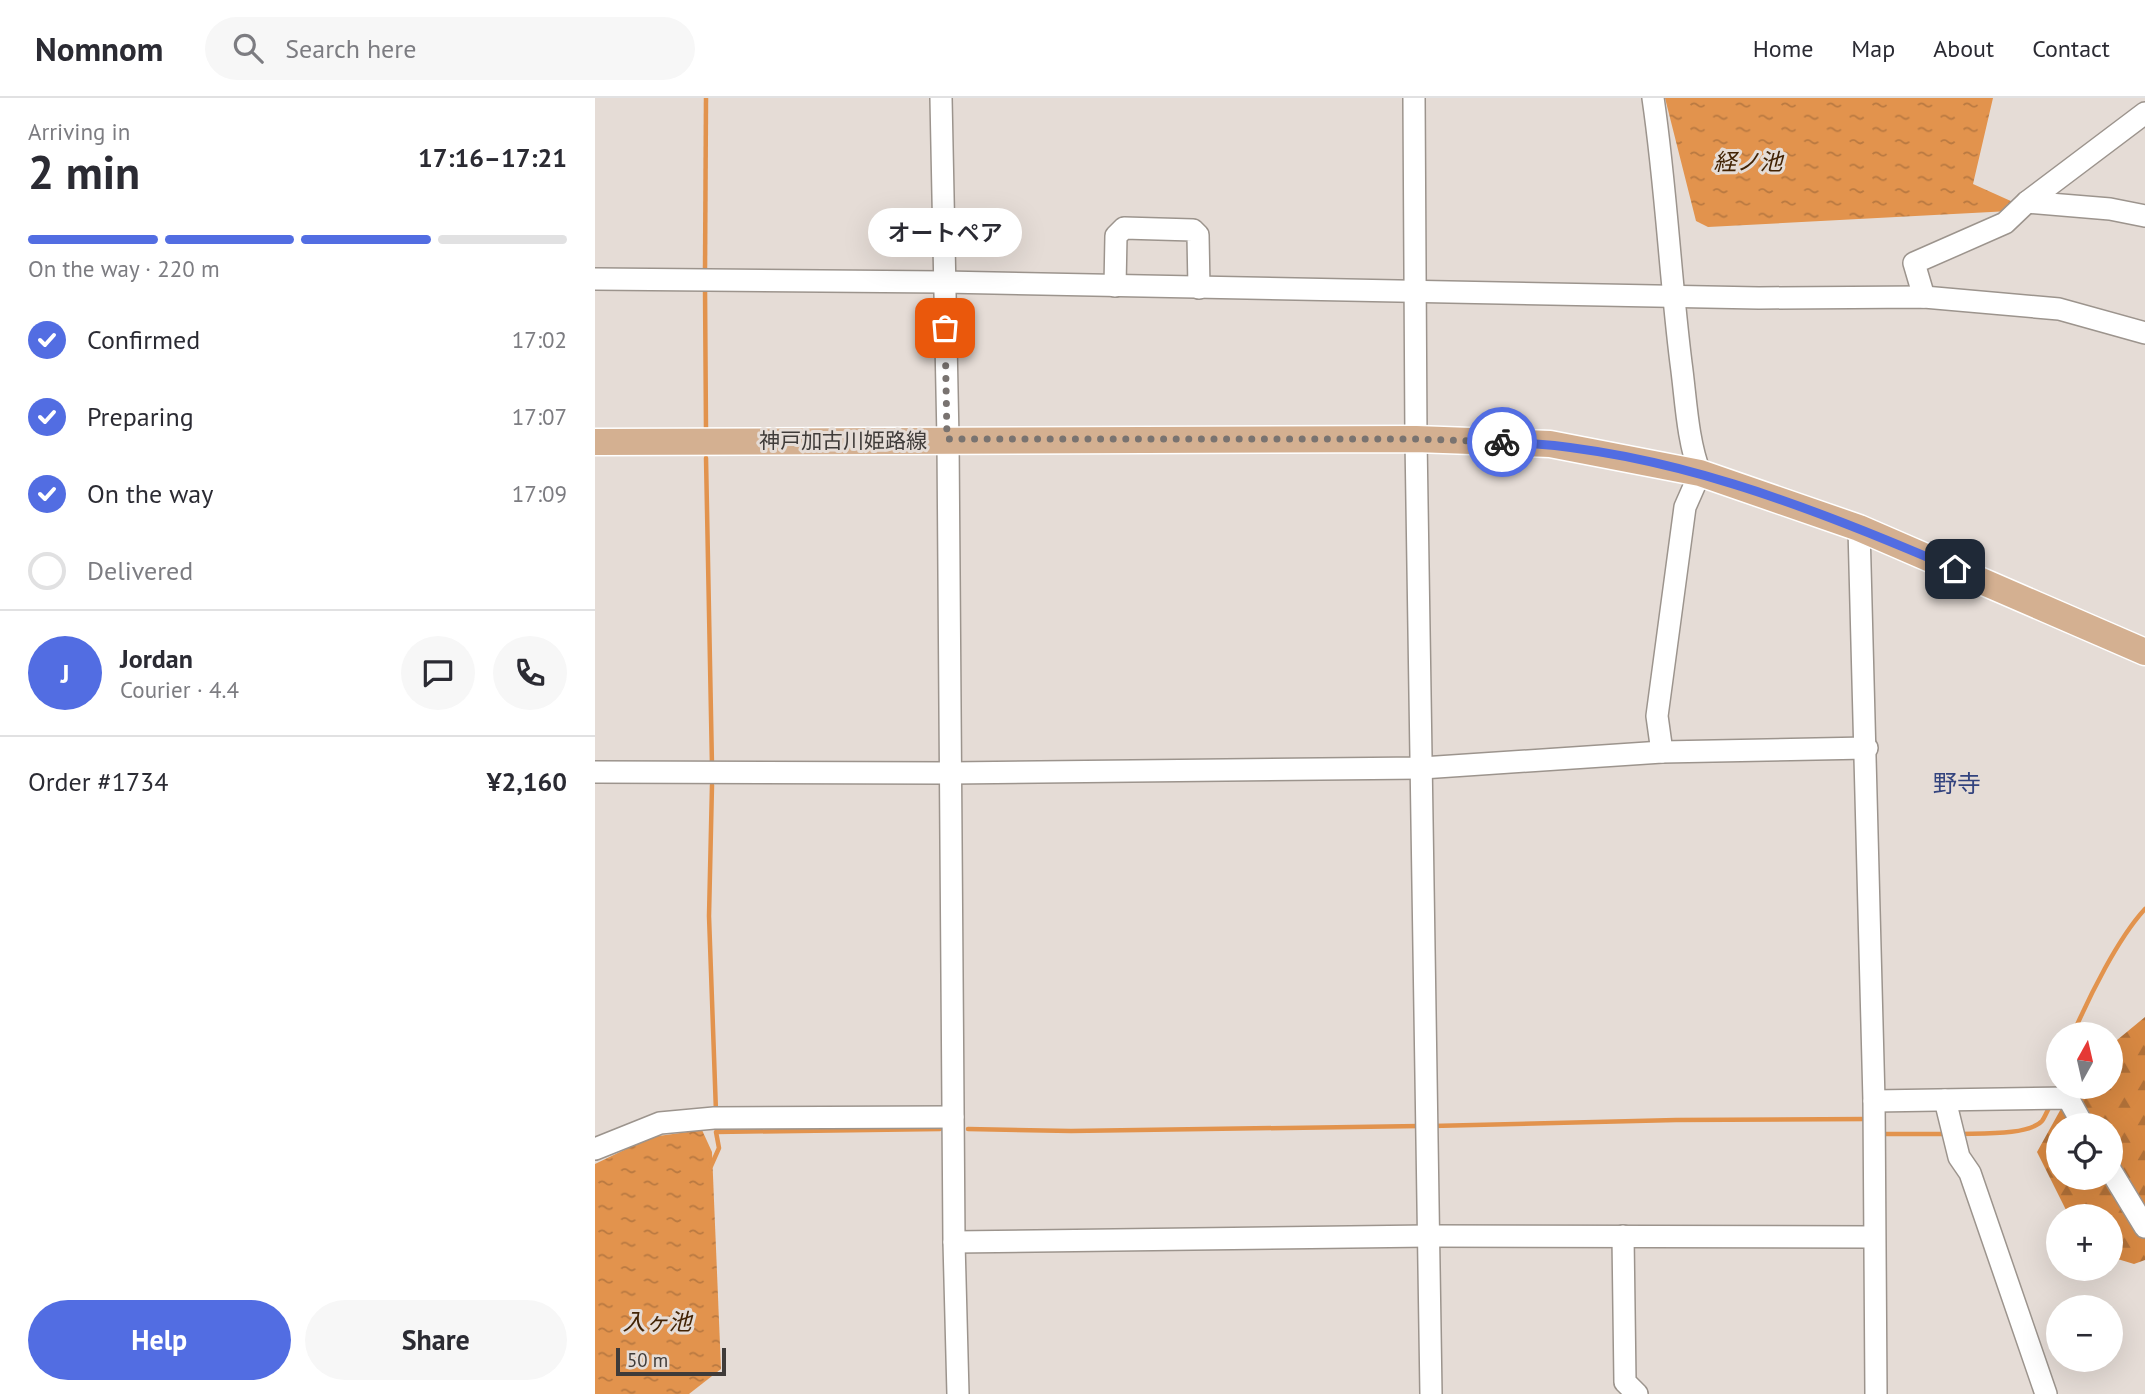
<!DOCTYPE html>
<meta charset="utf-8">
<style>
:root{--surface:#fff;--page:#f7f7f7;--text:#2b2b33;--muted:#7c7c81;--line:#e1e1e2;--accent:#526de2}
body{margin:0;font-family:"PT Sans","Noto Sans JP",sans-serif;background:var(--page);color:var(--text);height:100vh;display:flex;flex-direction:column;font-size:26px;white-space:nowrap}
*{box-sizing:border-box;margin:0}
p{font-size:23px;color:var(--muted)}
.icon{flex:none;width:38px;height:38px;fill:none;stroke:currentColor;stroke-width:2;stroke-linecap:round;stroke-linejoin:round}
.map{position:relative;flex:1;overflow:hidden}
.side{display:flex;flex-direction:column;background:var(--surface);width:595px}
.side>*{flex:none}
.needle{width:46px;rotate:8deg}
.controls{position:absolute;left:1451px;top:924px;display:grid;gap:14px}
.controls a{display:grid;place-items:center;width:77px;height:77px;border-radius:50%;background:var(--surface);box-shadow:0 7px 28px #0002;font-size:35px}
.scale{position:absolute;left:21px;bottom:18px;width:110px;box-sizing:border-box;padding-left:7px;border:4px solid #3f3b39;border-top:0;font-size:19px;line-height:24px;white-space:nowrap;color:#3f3b39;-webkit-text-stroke:5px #e5dcd6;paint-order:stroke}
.pin{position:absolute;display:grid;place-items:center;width:60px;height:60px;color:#fff;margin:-30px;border-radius:14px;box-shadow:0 4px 10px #0006}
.courier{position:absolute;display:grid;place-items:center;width:70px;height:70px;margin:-35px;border:5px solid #526de2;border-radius:50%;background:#fff;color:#222;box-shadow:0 2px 9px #0007}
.bubble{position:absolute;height:49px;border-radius:24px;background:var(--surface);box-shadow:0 7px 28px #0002;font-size:23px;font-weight:600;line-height:49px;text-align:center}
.summary em{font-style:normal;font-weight:600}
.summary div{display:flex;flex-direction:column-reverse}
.summary{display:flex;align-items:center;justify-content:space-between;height:119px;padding:0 28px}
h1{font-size:46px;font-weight:600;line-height:52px}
.bar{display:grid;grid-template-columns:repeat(4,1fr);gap:10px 7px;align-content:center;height:84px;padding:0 28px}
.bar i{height:9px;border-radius:5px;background:var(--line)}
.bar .active{background:var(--accent)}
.bar p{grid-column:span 4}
.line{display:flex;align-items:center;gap:18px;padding:0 28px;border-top:2px solid var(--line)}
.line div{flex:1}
.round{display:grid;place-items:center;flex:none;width:74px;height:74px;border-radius:37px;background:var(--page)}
ol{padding:0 28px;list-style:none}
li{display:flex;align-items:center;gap:21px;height:77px}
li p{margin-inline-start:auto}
li .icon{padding:7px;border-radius:50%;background:var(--accent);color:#fff;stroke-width:4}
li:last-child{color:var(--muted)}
li i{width:38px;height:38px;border:4px solid var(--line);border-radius:50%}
.primary-button{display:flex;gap:14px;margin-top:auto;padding:14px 28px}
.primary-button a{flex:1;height:80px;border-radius:42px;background:var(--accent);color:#fff;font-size:28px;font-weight:600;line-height:80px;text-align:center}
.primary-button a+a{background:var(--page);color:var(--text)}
header{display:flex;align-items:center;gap:42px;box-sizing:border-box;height:98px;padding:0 35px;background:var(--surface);border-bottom:2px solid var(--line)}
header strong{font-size:33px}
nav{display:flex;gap:38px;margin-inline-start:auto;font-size:24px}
.search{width:490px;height:63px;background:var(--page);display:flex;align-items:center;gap:18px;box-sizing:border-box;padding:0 24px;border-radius:38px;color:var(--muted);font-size:26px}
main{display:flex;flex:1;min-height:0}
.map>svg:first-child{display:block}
.forest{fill:url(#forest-firs);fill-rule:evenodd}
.water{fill:url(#water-ripples)}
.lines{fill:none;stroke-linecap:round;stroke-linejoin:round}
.stream{stroke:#e2934d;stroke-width:4.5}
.minor-casing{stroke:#9c948d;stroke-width:24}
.major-casing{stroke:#fff;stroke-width:29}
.minor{stroke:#fff;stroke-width:21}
.major{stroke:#d4b091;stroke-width:26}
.done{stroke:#797370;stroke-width:7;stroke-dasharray:0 12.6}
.route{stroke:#526de2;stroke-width:9}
.labels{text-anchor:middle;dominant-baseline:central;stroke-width:6;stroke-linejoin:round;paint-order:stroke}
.street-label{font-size:21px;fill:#3f3b39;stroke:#e5dcd6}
.water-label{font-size:23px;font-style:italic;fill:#422304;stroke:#e5dcd6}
.quarter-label{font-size:24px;fill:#33437e;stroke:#e5dcd6}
</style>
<header>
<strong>Nomnom</strong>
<div class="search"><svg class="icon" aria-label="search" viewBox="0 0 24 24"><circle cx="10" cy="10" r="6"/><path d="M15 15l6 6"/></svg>Search here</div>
<nav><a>Home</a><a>Map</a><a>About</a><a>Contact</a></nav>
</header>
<main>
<section class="side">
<div class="summary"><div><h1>2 min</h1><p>Arriving in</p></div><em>17:16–17:21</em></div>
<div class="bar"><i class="active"></i><i class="active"></i><i class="active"></i><i></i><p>On the way · 220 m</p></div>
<ol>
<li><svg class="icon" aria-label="check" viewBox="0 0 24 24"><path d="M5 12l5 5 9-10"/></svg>Confirmed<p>17:02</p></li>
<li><svg class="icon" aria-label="check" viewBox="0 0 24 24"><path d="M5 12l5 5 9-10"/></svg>Preparing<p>17:07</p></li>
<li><svg class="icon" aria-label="check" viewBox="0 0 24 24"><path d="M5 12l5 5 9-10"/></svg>On the way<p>17:09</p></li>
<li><i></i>Delivered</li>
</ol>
<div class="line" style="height:126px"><b class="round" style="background:var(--accent);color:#fff">J</b><div><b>Jordan</b><p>Courier · 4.4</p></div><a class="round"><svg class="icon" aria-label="chat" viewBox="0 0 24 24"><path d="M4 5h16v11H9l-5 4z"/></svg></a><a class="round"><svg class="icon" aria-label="phone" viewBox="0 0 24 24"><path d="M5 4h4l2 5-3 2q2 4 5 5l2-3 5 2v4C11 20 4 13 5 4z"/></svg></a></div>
<div class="line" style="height:91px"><div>Order #1734</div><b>¥2,160</b></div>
<div class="primary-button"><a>Help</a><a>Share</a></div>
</section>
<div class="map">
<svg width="1550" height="1296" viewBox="0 0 1550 1296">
<defs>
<pattern id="forest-firs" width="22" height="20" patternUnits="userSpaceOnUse" patternTransform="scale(1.75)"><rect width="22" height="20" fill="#d78842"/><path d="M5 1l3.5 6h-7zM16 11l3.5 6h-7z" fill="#b07038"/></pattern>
<pattern id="water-ripples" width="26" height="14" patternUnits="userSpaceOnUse" patternTransform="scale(1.75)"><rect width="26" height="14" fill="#e2934d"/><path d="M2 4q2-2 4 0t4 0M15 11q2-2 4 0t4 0" fill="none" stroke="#b97941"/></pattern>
</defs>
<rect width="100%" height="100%" fill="#e5dcd6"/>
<path class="forest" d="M1550,919V1162L1539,1166L1516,1159V1118H1474L1442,1054L1478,989H1516V947ZM1463,1027H1516V1080H1463Z"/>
<g class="water">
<path d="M1070,0H1398L1378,86L1418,104L1415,113L1113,129L1101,123Z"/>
<path d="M107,1032L117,1054L126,1271L94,1296H0V1066L56,1039Z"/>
</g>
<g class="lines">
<g class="stream">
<path d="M110,174L111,0"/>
<path d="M110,189L111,333"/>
<path d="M111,360L117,668"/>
<path d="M117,687L114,818L121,1014"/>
<path d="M1478,936C1494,899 1523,840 1550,811"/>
<path d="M837,1028L1081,1022L1273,1021"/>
<path d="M373,1031L476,1033L825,1028"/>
<path d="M1287,1033L1290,1036H1351"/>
<path d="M1363,1036C1383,1035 1433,1038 1447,1023C1450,1019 1452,1013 1455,1008"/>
<path d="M116,1068L124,1050L121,1034L345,1031"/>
</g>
<defs>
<g id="minor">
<path d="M346,0L353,341L359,1144L363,1296"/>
<path d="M819,0L821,341L836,1296"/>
<path d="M1058,0C1071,88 1075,177 1086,265C1091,301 1092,341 1105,375L1090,409L1062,618L1067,654"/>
<path d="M1432,104L1515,111L1550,118"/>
<path d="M0,181L349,184L1164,200L1329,199L1464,211L1550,235"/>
<path d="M520,188L521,138L529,130L598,132L603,137L604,190"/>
<path d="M1329,199L1319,165L1410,125L1432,104L1550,15"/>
<path d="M1264,430L1279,1003L1281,1296"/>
<path d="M0,674L355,675L827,670L1067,654L1272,650"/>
<path d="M1350,1002L1364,1059L1375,1075L1451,1296"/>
<path d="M1279,1003L1473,1000L1488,1027"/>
<path d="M0,1051L65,1025L119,1020L358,1019"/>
<path d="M1516,1073L1550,1129"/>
<path d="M1028,1138L1030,1284L1042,1296"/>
<path d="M359,1144L834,1138L1279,1139"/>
</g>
<path id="major" d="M0,344L821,341L955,346L1105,375L1264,430L1550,554"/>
</defs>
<use href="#minor" class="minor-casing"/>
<use href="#major" class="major-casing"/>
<use href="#minor" class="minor"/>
<use href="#major" class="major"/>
</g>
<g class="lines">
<path class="done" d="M350,230L352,341H821L907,344"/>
<path class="route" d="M907,344C1064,349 1217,409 1360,471"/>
</g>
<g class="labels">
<g class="street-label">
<text x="248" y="342">神戸加古川姫路線</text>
</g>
<g class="water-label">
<text x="1153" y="63">経ノ池</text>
<text x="62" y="1223">入ヶ池</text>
</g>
<g class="quarter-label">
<text x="1362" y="685">野寺</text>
</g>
</g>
</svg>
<div class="controls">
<a><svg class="needle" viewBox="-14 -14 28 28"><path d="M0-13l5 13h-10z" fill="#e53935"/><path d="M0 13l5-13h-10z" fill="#7c7c81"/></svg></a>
<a><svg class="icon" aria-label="locate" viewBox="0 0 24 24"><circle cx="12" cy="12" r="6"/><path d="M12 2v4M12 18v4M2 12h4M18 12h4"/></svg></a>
<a>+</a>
<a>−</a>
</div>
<div class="scale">50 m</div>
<div class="pin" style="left:350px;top:230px;background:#ea580c"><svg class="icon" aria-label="bag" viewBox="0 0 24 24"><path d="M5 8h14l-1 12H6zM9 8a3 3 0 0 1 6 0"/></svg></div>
<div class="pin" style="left:1360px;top:471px;background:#1f2937"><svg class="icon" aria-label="home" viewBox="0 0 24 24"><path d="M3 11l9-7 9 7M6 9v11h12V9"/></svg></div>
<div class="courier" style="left:907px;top:344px"><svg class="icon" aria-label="bike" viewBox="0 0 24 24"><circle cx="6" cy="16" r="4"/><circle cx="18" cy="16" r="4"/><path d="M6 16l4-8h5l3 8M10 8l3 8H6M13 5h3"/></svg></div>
<div class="bubble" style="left:273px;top:110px;width:154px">オートペア</div>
</div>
</main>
